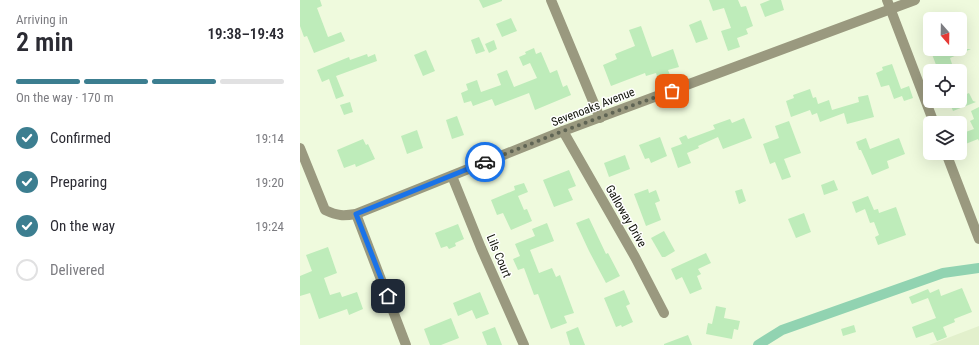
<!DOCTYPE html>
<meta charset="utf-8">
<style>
:root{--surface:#fff;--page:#f7f7f7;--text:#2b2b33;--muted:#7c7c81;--line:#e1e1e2;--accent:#3c7e90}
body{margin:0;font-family:"Roboto Condensed",sans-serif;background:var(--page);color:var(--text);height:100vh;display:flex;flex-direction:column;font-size:15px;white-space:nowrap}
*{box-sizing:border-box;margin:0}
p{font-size:13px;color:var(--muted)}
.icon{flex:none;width:22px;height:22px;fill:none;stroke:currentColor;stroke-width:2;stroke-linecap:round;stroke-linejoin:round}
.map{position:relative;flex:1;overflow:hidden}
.side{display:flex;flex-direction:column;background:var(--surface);width:300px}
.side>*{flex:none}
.needle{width:26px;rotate:160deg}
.tools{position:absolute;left:623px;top:12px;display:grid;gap:8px}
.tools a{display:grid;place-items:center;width:44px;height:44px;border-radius:6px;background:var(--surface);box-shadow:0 4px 16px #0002;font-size:20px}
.pin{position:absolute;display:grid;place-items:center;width:34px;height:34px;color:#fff;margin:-17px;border-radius:8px;box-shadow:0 2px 6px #0006}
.courier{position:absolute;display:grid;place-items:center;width:40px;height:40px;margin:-20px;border:3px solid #1a73e8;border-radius:50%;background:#fff;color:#222;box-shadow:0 1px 5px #0007}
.summary em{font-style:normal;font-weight:600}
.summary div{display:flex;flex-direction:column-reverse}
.summary{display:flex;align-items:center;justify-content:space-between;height:68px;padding:0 16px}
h1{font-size:26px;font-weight:600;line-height:30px}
.bar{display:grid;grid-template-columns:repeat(4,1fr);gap:6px 4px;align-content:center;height:48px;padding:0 16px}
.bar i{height:5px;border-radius:3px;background:var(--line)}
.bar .selected{background:var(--accent)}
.bar p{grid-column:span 4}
ol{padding:0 16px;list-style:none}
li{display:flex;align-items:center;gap:12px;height:44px}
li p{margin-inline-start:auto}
li .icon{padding:4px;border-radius:50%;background:var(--accent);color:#fff;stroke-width:4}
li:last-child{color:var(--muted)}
li i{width:22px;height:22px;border:2px solid var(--line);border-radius:50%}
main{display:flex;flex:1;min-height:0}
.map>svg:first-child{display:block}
.built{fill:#e2f0cc}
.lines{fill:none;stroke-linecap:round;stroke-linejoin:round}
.canal{stroke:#91d3b1;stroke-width:10}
.building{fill:#beecba}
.minor{stroke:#9a997f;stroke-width:10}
.done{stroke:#5f6454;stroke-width:4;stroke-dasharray:0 7.2}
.route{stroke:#1a73e8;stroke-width:5}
.labels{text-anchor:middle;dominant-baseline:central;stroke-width:3;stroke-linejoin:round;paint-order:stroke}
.street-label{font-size:12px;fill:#11140a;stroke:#fff}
</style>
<main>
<section class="side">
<div class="summary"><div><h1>2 min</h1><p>Arriving in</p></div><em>19:38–19:43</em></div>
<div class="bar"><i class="selected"></i><i class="selected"></i><i class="selected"></i><i></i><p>On the way · 170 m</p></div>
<ol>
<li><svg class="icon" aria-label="check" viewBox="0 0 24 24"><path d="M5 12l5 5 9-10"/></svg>Confirmed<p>19:14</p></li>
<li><svg class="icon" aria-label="check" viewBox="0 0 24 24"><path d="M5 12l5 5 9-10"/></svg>Preparing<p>19:20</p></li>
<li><svg class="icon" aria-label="check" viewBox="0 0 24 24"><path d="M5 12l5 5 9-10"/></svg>On the way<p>19:24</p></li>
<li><i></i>Delivered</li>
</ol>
</section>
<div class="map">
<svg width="679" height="345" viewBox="0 0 679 345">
<rect width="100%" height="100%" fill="#effadd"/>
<path class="built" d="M679,326V345H629Z"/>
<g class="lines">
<path class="canal" d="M458,345L482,330L643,273L679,268"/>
</g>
<g class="building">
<path d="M0,0H20L22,6L17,8L28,37L41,32L45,41L14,53L7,36L4,37L0,26Z"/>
<path d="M179,0H202V1L183,8Z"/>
<path d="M409,0H438L441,7L446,6L453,26L446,29L448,34L437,38L440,47L428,51L421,31L431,28L424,8L413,11Z"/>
<path d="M470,0H481L484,10L465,17L460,4Z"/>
<path d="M211,18L217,31L202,37L196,24Z"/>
<path d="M401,20L408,39L396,43L389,25Z"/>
<path d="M341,26L352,57L373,49L379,67L368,70L370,75L358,79L356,73L346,76L345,73L311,86L303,65L317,59L315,54L335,46L329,30Z"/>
<path d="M179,37L185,51L176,54L171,40Z"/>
<path d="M194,40L197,49L189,53L185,44Z"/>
<path d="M234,48L236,54L241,52L250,73L257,70L263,87L267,85L271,95L235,110L229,93L195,106L192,99L173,106L171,101L164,103L161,93L168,90L166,84L177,80L181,92L201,85L197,74L207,70L214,87L237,78L230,63L223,66L219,57L226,54L225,52Z"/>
<path d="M630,49H671L650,58L652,64L638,70Z"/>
<path d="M126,50L135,71L123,76L114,55Z"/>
<path d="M67,54L68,57L75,54L77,61L36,76L44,96L36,99L29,79L22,82L17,70L49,57L50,60Z"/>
<path d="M592,64L601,89L609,86L613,98L604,101L602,96L594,99L589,85L581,87L576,73L583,70L582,67Z"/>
<path d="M510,89L513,98L516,97L518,104L529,100L532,110L559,102L558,97L568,95L574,117L547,124L544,113L520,122L517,113L512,115L510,110L491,117L486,101L494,98L493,95Z"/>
<path d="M669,93L673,101L676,102L653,111L649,101H660V97Z"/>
<path d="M50,102L53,112L44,115L40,105Z"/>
<path d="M679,107V141L678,139L663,145L660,134L674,129L670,121L674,119L671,111Z"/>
<path d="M157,116L164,135L152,139L146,120Z"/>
<path d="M444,118L452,138L423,149L418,137L398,146L399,148L387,153L391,163L378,168L371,148L382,144L379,138L386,135L388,139L415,129L413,125L430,119L432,123Z"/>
<path d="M489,121L501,153L484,159L491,177L482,180L475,162L470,164L463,144L479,138L475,126Z"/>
<path d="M117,130L123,148L107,154L101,136Z"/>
<path d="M360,137L367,156L351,163L349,158L345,159L339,145Z"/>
<path d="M566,138L570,149L599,138L605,154L587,161L589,168L572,175L566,161L561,150H559L556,142Z"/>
<path d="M63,139L66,145L68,144L75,159L56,167L55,164L44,168L37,150Z"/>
<path d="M325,155L330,169L309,177L304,163Z"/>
<path d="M269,170L276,186L268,189L273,200L254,207L243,180Z"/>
<path d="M534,180L538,190L524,195L521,185Z"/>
<path d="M224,183L228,192L218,196L224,210L227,209L232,221L211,230L203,213L197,215L191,200L215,190L214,186Z"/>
<path d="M348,189L349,193L356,190L360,201L355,203L361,220L346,226L334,194Z"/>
<path d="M442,189L446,201L439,204L435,191Z"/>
<path d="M568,196L574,210L578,209L579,213L596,207L606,235L578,245L575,237L579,235L574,222L570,223L565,209L556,213L552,202Z"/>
<path d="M504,213L511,232L496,238L488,219Z"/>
<path d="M289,218L306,254L308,253L320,276L306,283L289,251L276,223Z"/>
<path d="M247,223L254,241L230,250L239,273L252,268L256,277L260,275L274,313L264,316L267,323L251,329L238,294L234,295L224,268L218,270L213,259L220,256L215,244L235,236L232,229Z"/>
<path d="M158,224L164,239L155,243L156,246L149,249L147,246L141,248L135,233Z"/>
<path d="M364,231L375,251L365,257H362L351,238Z"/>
<path d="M28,247L37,273L24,278L30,295L40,292L42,297L57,292L63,309L49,315L47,309L19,319L10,293L0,296V276L12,271L6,255Z"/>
<path d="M406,253L411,263L398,269L401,274L397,276L402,289L390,294L382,277L376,280L371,269Z"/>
<path d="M662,288L672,312L654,319L655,322L643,327L647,337L637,341L633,332L616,338L612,327L636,318L628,298L612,304L609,297L628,289L630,293L639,289L641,296Z"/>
<path d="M324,290L330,304L326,306L333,322L322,327L321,325L316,327L304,298Z"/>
<path d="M180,292L189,314L176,319L172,310L158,316L153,303Z"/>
<path d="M416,306L426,308L424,318L440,321L438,330L434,329L432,339L406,334L408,323L412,324Z"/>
<path d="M151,318L159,338L141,345H130L124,329Z"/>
<path d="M554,325L556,332L543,336L541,329Z"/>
<path d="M195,327L202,345H187L182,332Z"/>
<path d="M278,327L285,345H270L266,332Z"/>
<path d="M388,335L392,345H364V344Z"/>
</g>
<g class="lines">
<g class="minor">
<path d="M251,0L300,118"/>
<path d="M587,0L634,123"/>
<path d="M263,131L335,257L364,313"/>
<path d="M0,148L25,210C38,216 43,216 56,214L263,131L615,0"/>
<path d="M646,153L679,239"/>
<path d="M152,176L181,248L224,345"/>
<path d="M56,214L106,345"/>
</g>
</g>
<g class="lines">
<path class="done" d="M185,162L263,131L372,91"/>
<path class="route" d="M88,296L56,214L185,162"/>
</g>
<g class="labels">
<g class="street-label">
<text transform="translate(293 107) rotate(-21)">Sevenoaks Avenue</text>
<text transform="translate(326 216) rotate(60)">Galloway Drive</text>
<text transform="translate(199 256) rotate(67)">Lils Court</text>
</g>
</g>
</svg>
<div class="tools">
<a><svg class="needle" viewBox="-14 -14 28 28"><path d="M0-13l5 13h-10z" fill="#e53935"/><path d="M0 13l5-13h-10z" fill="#7c7c81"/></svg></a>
<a><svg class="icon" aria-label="locate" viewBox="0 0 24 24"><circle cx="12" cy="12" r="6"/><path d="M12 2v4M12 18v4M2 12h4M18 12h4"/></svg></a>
<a><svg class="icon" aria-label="layers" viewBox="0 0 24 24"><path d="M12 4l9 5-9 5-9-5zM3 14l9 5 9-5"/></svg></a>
</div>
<div class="pin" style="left:372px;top:91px;background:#ea580c"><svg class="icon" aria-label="bag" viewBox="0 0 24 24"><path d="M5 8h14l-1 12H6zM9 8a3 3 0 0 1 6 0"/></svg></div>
<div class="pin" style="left:88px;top:296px;background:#1f2937"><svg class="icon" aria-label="home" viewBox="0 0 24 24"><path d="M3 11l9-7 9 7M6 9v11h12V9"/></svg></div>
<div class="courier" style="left:185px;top:162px"><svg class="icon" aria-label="car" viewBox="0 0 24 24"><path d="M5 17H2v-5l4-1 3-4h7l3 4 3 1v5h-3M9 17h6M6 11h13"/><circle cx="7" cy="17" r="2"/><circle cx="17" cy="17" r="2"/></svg></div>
</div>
</main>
